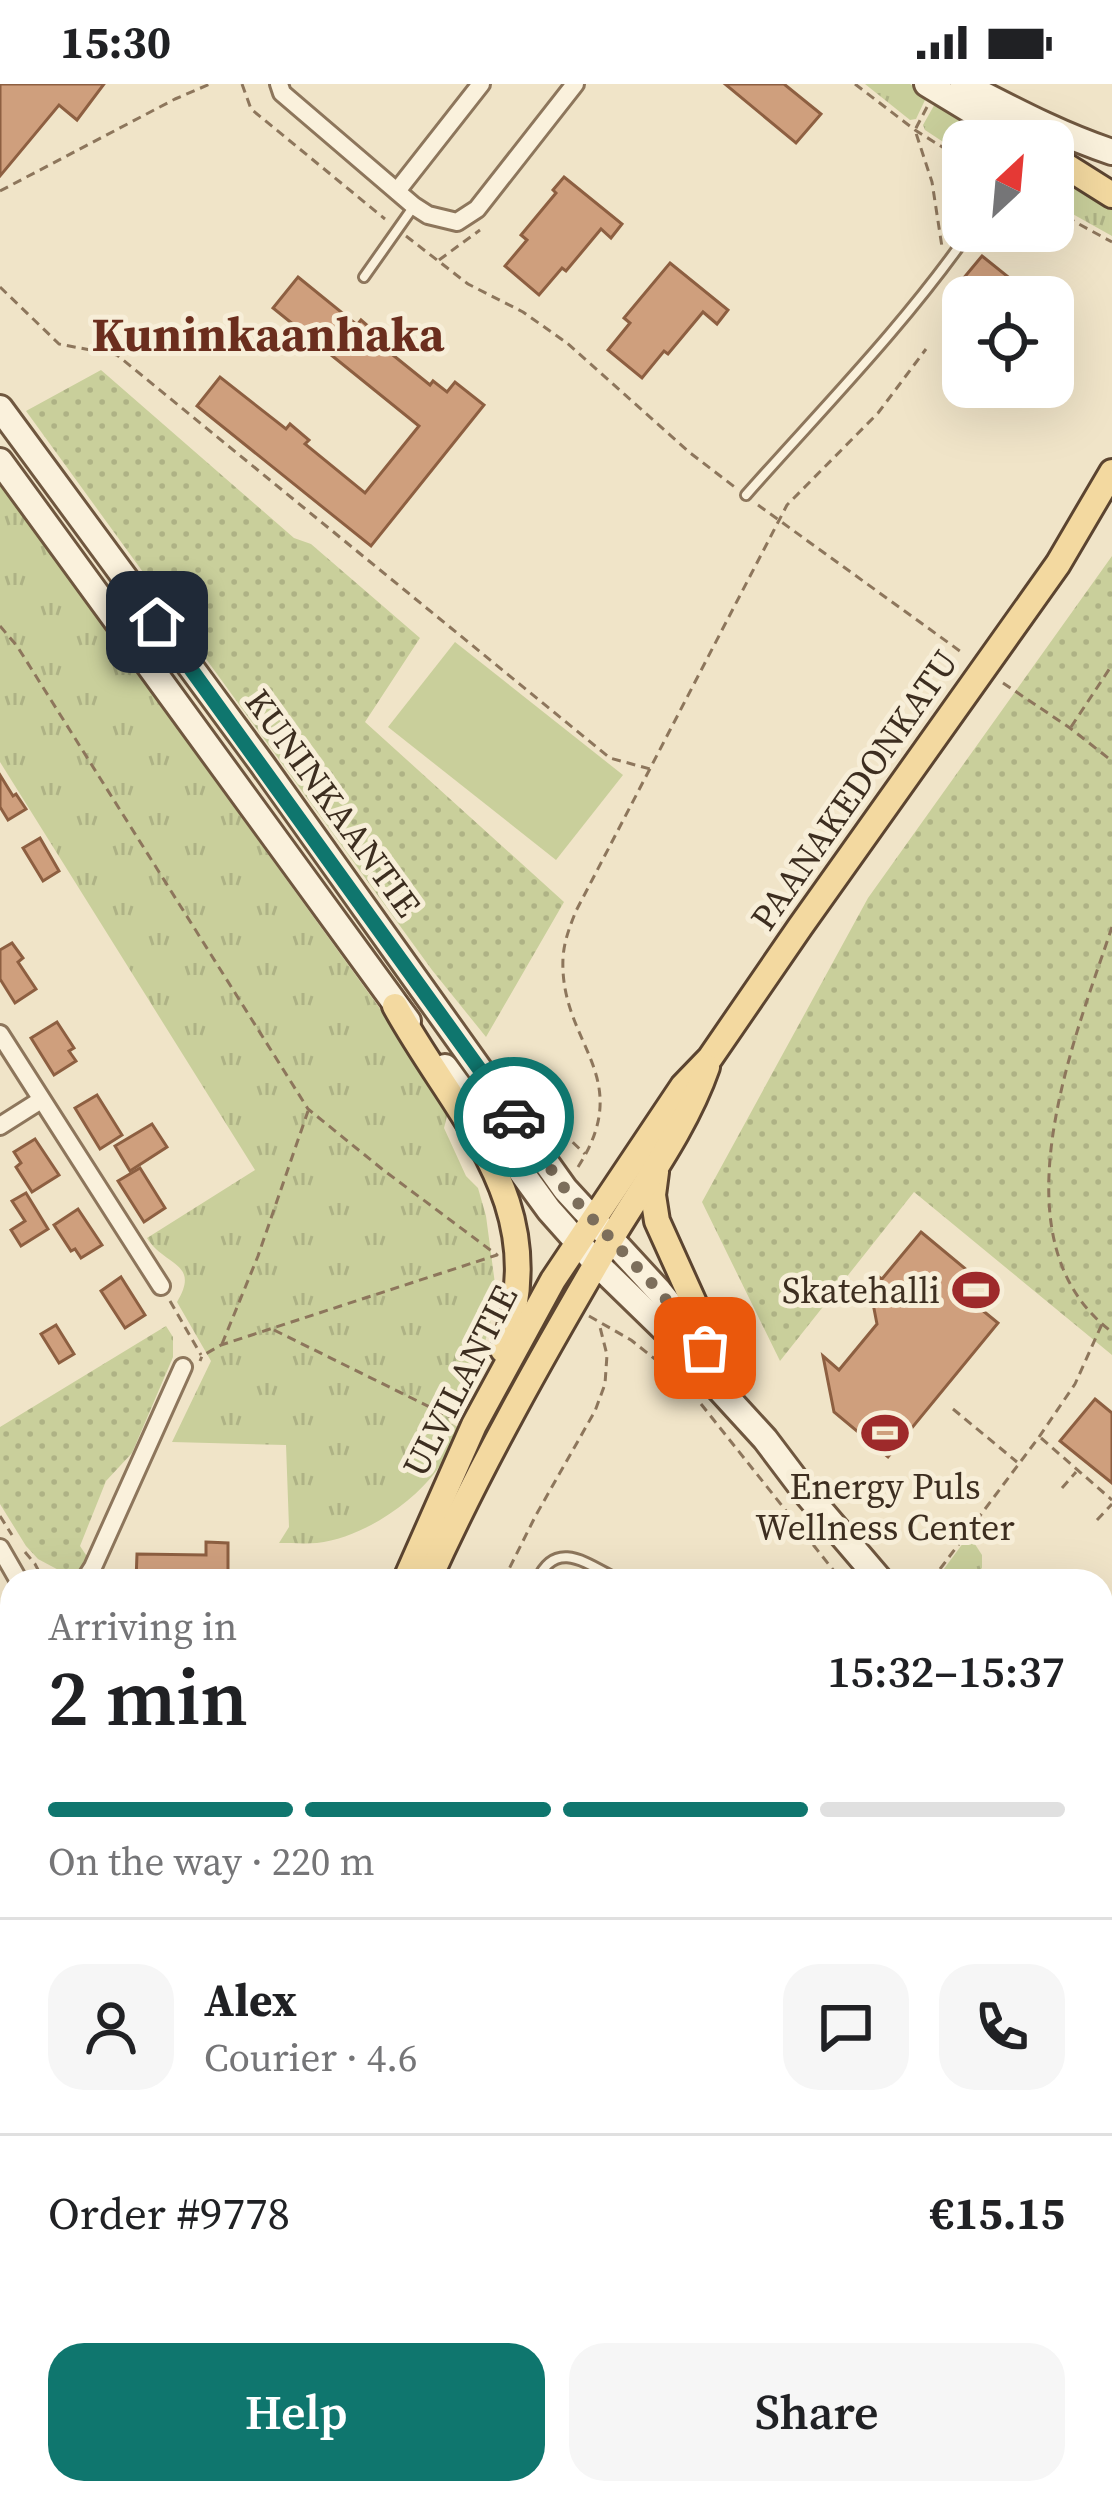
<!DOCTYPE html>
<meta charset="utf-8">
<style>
:root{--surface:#fff;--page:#f6f6f6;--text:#202124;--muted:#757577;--line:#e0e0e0;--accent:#0f766e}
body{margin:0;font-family:"Source Serif 4",serif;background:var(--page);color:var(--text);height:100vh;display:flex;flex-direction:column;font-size:45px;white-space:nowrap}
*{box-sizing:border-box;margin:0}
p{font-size:39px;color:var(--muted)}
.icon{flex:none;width:66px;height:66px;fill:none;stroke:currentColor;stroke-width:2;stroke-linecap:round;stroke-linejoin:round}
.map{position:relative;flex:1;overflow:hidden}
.drawer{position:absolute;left:0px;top:1485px;width:1113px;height:936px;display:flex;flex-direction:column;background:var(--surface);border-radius:36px 36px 0 0;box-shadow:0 12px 48px #0002}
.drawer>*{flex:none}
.needle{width:78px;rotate:26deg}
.tools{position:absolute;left:942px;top:36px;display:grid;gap:24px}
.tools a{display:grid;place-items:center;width:132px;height:132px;border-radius:24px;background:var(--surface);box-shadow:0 12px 48px #0002;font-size:60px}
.pin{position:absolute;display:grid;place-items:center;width:102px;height:102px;color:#fff;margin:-51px;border-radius:24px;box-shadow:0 6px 18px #0006}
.courier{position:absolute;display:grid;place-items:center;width:120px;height:120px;margin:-60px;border:9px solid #0f766e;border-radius:50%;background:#fff;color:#222;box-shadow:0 3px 15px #0007}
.head em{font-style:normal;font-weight:600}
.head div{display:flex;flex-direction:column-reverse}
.head{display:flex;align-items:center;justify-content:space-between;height:204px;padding:0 48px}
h1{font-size:78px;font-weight:600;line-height:90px}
.bar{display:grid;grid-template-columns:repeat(4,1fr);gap:18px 12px;align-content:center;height:144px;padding:0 48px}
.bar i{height:15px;border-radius:9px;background:var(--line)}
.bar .selected{background:var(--accent)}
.bar p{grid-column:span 4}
.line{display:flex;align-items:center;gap:30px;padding:0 48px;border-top:3px solid var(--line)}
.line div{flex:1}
.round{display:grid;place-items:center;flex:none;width:126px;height:126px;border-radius:36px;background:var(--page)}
.button{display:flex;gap:24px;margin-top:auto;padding:24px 48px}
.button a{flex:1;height:138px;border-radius:36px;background:var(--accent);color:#fff;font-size:48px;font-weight:600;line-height:138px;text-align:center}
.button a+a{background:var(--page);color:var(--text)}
.status{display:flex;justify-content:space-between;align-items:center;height:84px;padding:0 60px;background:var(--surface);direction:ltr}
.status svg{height:33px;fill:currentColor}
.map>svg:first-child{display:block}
.grass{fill:url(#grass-tufts)}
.park{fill:url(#park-dots)}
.garden{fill:#c9cf9b}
.building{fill:#cf9f7d;stroke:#8d5f41;stroke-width:3}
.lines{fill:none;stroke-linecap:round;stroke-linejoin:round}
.service-casing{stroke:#8d765c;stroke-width:14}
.minor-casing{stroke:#8d765c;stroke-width:22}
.secondary-casing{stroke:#6f573f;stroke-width:30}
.primary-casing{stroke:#5b4430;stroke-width:30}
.path{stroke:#8d765c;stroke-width:3;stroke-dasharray:9 6;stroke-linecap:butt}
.service{stroke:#faf1dc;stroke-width:8}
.minor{stroke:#faf1dc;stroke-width:16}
.secondary{stroke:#faf1dc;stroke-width:24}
.primary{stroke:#f3d9a0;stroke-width:24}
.done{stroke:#7c6e5b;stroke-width:12;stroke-dasharray:0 21.6}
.route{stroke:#0f766e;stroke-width:15}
.labels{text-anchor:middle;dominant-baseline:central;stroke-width:10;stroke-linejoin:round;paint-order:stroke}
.street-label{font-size:36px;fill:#3d2e20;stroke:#f7eed8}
.poi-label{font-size:36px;fill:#3d2e20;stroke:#f7eed8;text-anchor:end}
.district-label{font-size:48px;font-weight:bold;fill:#6b2e1e;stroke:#f7eed8}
</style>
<div class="status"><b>15:30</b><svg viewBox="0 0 49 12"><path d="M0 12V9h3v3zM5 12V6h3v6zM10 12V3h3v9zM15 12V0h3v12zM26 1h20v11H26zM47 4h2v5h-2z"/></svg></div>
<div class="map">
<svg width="1112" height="2421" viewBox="0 0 1112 2421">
<defs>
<pattern id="grass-tufts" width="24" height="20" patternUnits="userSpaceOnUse" patternTransform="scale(3)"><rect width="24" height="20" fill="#c9cf9b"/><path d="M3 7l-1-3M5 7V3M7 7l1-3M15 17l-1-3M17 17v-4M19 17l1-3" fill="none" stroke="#aeb285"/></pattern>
<pattern id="park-dots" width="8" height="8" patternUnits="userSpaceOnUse" patternTransform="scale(3)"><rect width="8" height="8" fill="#c9cf9b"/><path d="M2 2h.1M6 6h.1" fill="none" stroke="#aeb285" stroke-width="1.8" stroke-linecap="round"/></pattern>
</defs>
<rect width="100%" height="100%" fill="#f0e4c8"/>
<g class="grass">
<path d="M865,0H910L924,10L925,16L916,35L910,36Z"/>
<path d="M936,18L993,52L996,57H963V71L925,46L923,41Z"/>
<path d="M1053,84L1112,119V152L1053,119Z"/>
<path d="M0,400L433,998L448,1028L444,1044L466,1092L478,1104L486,1132L495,1200L490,1241L477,1284L450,1339L458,1343C451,1357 446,1373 437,1386C411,1421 361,1454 317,1459C305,1460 291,1459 279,1459L289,1443L286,1361L172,1358L211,1277L177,1218C201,1178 164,1182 147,1154L255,1086L0,678Z"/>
<path d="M969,1451L982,1471V1484L970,1497H935Z"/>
</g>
<g class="park">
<path d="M101,286L294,454L311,460L420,554L365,638L564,818L486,953L432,886L26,327Z"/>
<path d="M1112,472V1271L914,1108L780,1277L702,1118L868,814Z"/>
<path d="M166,1242L173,1253V1273L132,1369L106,1397L80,1462L88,1474L79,1486L66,1490L38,1475L26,1462L0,1420V1343Z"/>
</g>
<g class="garden">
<path d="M455,558L623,691L556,776L388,643Z"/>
<path d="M1101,2347L1112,2359V2421H902L891,2409H1101Z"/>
</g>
<g class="building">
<path d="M0,0H104L77,36L59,21L0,92Z"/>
<path d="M725,0H784L821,30L796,59Z"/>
<path d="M564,93L622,140L611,154L601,145L566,187L562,184L539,211L505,182L527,156L521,151L556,109L553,106Z"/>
<path d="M982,172L1033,213H971L957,202Z"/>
<path d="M670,179L728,226L717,240L703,228L668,270L664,267L642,294L608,266L630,239L624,234Z"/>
<path d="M298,193L357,241L361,236L377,250L373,255L430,301L433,297L447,308L455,298L484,321L371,462L197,322L220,293L286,345L290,340L309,356L305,360L365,409L419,342L273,224Z"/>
<path d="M0,691L13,712L16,710L26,725L8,736L0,723Z"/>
<path d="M40,754L59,787L43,797L23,764Z"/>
<path d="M12,859L23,874L18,878L36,905L15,919L0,895V866Z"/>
<path d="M57,938L74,964L69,967L76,977L54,991L31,954Z"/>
<path d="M97,1011L122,1051L100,1065L75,1024Z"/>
<path d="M152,1040L167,1063L130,1087L115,1062Z"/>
<path d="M35,1055L59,1091L32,1108L16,1083L21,1079L14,1068Z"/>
<path d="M140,1084L165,1124L144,1138L118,1097Z"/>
<path d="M26,1109L48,1145L21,1162L11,1146L25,1137L12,1117Z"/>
<path d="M78,1125L102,1161L81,1174L75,1165L71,1167L54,1141Z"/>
<path d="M921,1148L974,1192L960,1208L998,1239L888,1373L834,1328L823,1272L839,1286L877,1240L869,1199L876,1191L882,1195Z"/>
<path d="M121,1193L145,1231L125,1244L101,1207Z"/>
<path d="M56,1241L74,1270L59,1279L41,1250Z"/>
<path d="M1095,1315L1112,1329V1399L1060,1357Z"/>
<path d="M206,1458L228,1459V1497H136L137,1470L206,1471Z"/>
</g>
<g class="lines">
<defs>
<g id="service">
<path d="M364,193L414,122"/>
<path d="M746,411C822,325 904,242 970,147"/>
<path d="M537,1497C556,1452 590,1482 621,1497"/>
<path d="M457,2421L458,2409"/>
</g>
<g id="minor">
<path d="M279,0L282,9L414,122L428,131L457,138L477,125L575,0"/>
<path d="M397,107L481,0"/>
<path d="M0,950L161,1202"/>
<path d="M0,1042L41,1016"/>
<path d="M0,1464L19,1497"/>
<path d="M84,1497L93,1483L183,1283"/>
<path d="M0,1554L12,1559"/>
<path d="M0,1679L12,1650"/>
<path d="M1101,1955L1112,1945"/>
<path d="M1101,2078L1112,2090"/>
<path d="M0,2277L12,2282"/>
<path d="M97,2421L98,2409"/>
<path d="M557,2421L559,2409"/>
</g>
<g id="secondary">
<path d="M927,0L1021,57"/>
<path d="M963,0C1012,25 1060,51 1112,68"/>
<path d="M0,324L262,680L565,1105L659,1207L716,1278"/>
<path d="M0,377L408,937"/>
<path d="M445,983L549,1126L597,1180L668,1249L765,1355L805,1408L881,1497"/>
<path d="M1101,1689L1112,1699"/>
</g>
<g id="primary">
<path d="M1058,77L1112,111"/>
<path d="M395,922C459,1038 555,1119 503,1266"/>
<path d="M656,1088L653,1111L657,1137L727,1292"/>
<path d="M405,1497L474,1341L553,1196L683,1002L710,974L800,843L1058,480L1112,388"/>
<path d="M428,1497C481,1380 544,1269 609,1158C643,1101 685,1046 707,983"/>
<path d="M283,2409C303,2421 319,2421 339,2409"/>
</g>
</defs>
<use href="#service" class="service-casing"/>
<use href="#minor" class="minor-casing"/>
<use href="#secondary" class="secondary-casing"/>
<use href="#primary" class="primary-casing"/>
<g class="path">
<path d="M242,0L251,25L385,135"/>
<path d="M855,0L915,46L963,76"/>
<path d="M927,23L915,46L932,98L942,163"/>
<path d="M0,107L175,15L210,0"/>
<path d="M1053,126L1112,158"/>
<path d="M406,152L468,200L523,228L567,259L689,368L736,404"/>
<path d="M439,176L480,146"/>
<path d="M0,203L59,260L117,271L610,674L650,685"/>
<path d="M758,421L964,570"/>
<path d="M0,542L17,562L308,1025L382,1085L497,1171L221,1261L202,1272L200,1277"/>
<path d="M1003,599L1070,644L1112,677"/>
<path d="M1071,643L1112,581"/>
<path d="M1112,843C1074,957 991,1157 1112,1248"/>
<path d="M513,991L560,1046L585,1070"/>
<path d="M578,1083C637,991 559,960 563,874C564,857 570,842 576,827L787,421L878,329L926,265"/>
<path d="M170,1217L201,1271"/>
<path d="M589,1232L631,1256L675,1291"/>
<path d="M274,1246L454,1335"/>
<path d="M222,1260L258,1172L308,1027"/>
<path d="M701,1320L842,1497"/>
<path d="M953,1325L1017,1378"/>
<path d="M1041,1354L1112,1416"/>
<path d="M1062,1404L1076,1388"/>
<path d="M0,1432L12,1451"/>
<path d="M1097,1436L1112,1420"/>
<path d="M25,1468L35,1480L44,1497"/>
<path d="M503,1497L536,1431L595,1327L605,1300L607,1271L600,1243"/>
<path d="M931,1497L1039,1353L1075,1300L1102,1240"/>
<path d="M0,1733L12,1704"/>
<path d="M1101,1741L1112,1749"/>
<path d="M1102,1928L1112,1919"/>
<path d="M1101,2263L1112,2275"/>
<path d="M0,2311L12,2321"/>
<path d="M69,2409V2421"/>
<path d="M203,2409L236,2421"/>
<path d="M811,2409L821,2421"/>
<path d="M389,2421L390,2409"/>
<path d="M626,2421L631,2409"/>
</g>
<use href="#service" class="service"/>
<use href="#minor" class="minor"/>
<use href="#secondary" class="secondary"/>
<use href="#primary" class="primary"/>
</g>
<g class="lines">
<path class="done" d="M514,1033L565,1105L659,1207L705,1264"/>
<path class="route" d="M157,538L514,1033"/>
</g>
<defs>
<symbol id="stadium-bare" viewBox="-9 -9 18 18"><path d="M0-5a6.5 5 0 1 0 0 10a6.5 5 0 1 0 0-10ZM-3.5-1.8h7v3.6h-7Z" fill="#9e2a2b" stroke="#f7eed8" stroke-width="2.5" paint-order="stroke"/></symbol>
</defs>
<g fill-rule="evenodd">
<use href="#stadium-bare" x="943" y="1173" width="66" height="66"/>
<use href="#stadium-bare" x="852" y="1316" width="66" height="66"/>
</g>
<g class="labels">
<g class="street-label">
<text transform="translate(854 706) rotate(-55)">PAANAKEDONKATU</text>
<text transform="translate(333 719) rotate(54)">KUNINKAANTIE</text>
<text transform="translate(460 1297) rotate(-63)">ULVILANTIE</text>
</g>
<g class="poi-label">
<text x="940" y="1206">Skatehalli</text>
<text x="885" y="1402" text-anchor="middle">Energy Puls<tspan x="885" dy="41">Wellness Center</tspan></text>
</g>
<g class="district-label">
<text x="268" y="250">Kuninkaanhaka</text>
</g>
</g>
</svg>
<div class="tools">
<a><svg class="needle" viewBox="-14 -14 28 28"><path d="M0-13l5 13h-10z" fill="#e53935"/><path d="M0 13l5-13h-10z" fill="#757577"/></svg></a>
<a><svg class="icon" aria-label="locate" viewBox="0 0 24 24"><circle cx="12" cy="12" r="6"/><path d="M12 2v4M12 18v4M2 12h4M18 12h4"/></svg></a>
</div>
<div class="pin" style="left:705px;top:1264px;background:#ea580c"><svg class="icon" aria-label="bag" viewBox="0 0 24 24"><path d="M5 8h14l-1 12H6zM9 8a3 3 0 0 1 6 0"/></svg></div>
<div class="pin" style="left:157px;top:538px;background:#1f2937"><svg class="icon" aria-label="home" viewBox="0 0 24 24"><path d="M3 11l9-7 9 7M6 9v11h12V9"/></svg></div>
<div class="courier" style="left:514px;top:1033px"><svg class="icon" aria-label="car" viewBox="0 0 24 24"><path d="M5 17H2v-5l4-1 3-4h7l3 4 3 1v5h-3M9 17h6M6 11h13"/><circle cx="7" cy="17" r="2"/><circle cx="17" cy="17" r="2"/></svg></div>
<section class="drawer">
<div class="head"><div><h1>2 min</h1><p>Arriving in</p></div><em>15:32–15:37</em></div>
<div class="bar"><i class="selected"></i><i class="selected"></i><i class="selected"></i><i></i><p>On the way · 220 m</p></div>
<div class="line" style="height:216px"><a class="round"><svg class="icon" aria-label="person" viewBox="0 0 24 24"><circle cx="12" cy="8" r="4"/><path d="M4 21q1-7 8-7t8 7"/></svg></a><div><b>Alex</b><p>Courier · 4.6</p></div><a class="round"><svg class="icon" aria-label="chat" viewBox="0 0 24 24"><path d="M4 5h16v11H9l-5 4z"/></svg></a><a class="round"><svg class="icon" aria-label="phone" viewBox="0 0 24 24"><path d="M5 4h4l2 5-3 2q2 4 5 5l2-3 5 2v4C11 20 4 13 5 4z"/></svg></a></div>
<div class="line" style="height:156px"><div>Order #9778</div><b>€15.15</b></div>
<div class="button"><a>Help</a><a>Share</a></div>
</section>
</div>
